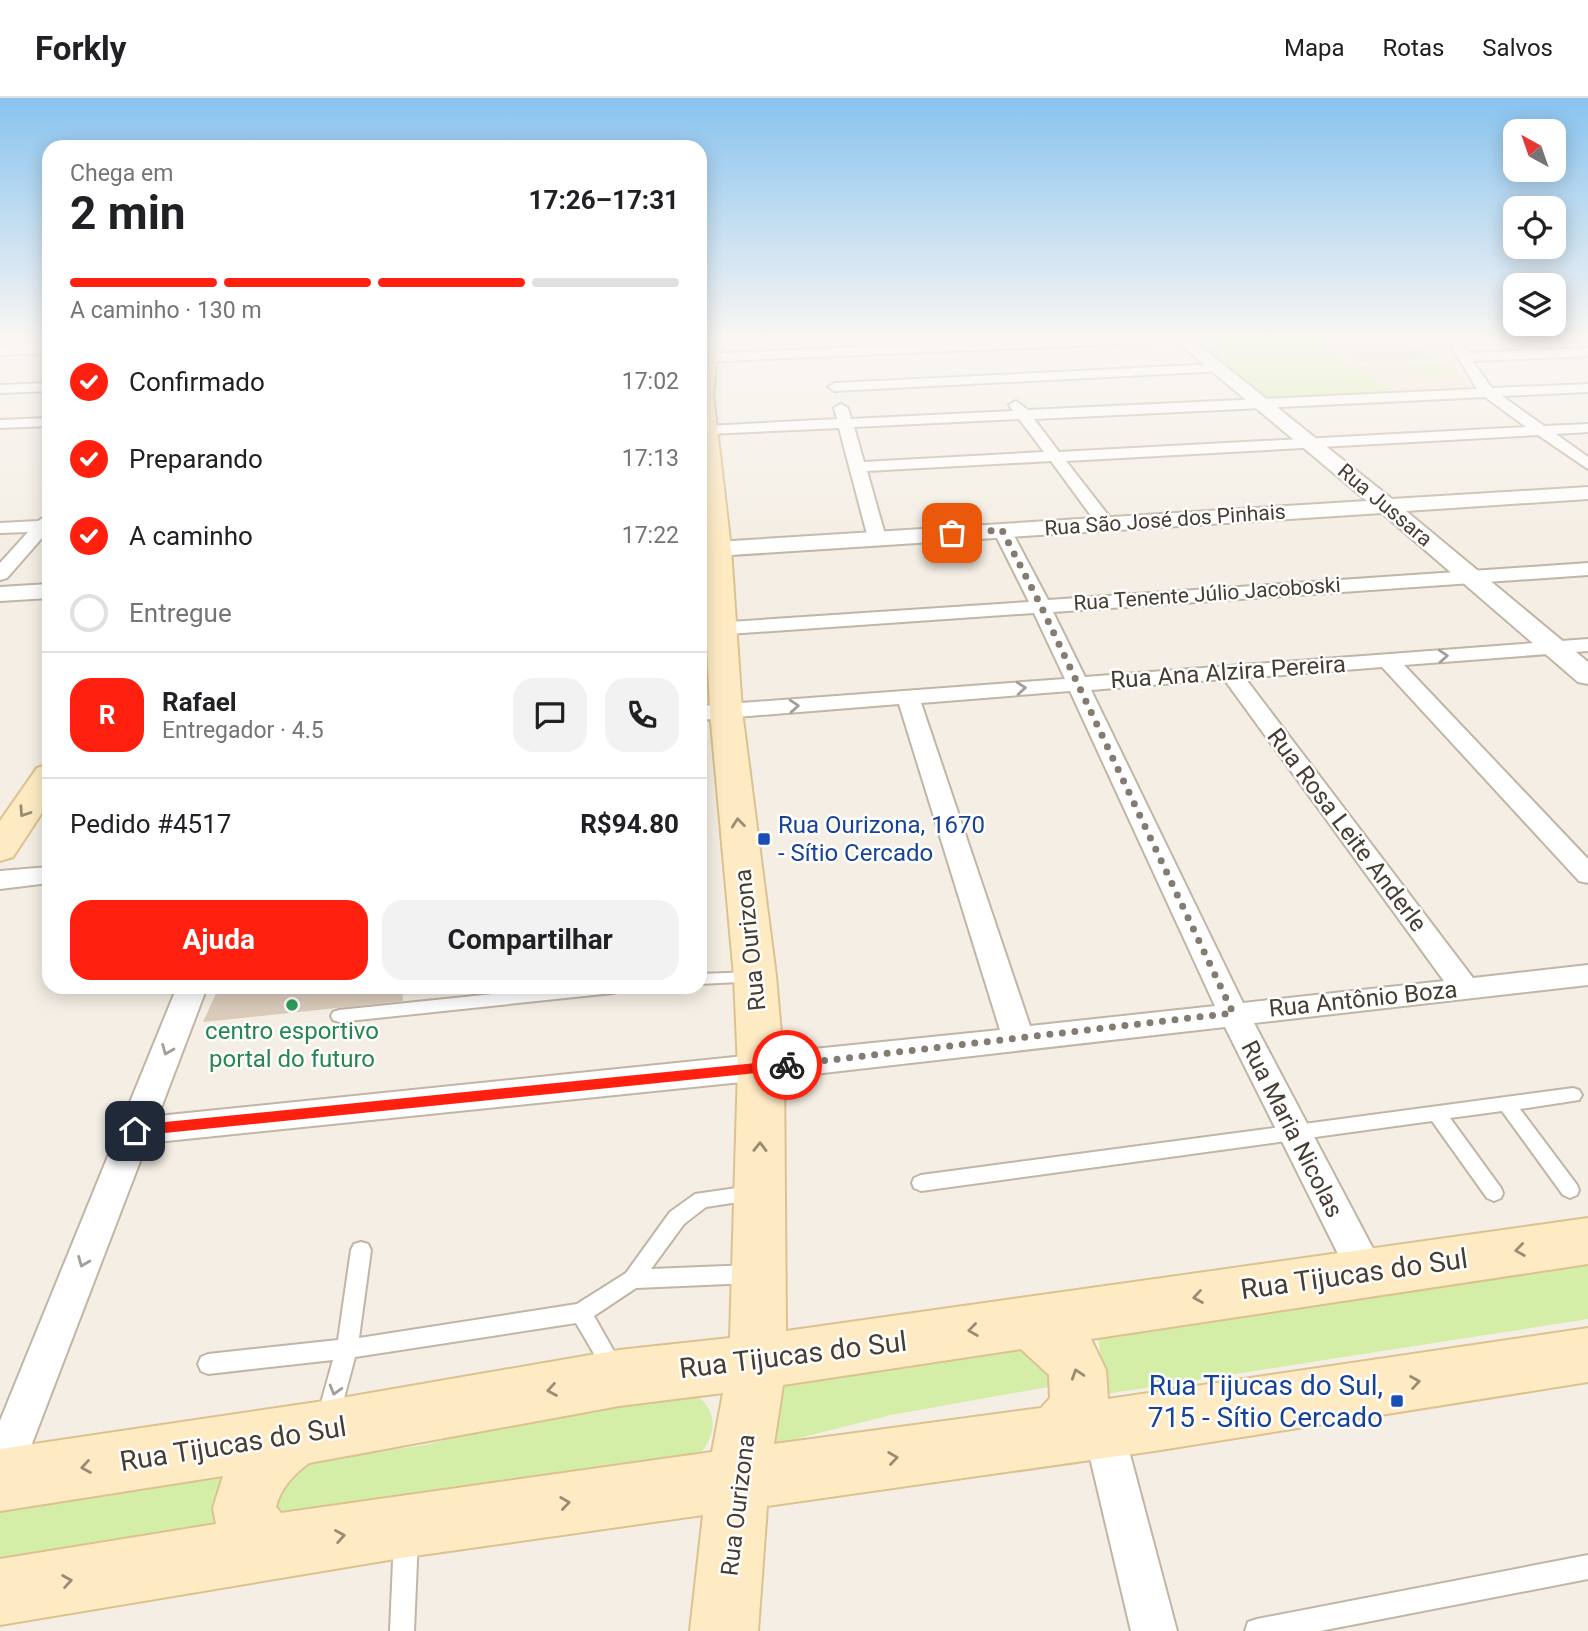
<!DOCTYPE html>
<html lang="pt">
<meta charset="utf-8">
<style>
:root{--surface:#fff;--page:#f2f2f2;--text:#202124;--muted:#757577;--line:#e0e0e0;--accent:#ff2010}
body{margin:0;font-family:Roboto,sans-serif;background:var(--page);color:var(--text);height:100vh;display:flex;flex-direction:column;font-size:26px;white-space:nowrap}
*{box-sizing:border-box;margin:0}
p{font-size:23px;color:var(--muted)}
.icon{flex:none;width:38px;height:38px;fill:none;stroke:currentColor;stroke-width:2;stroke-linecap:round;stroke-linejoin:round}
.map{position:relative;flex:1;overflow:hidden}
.details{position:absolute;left:42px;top:42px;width:665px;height:854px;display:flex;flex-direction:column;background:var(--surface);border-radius:21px;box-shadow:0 4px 18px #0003}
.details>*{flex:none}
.needle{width:46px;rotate:320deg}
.fabs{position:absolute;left:1503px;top:21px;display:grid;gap:14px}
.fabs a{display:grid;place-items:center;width:63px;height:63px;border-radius:14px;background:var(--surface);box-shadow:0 4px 18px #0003;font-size:35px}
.pin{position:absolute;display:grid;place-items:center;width:60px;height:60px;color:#fff;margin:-30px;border-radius:14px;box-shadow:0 4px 10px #0006}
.courier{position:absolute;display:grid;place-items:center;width:70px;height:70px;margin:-35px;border:5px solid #ff2010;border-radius:50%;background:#fff;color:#222;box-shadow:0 2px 9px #0007}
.overview em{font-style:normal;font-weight:700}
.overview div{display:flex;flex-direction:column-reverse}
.overview{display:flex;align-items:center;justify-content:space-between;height:119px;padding:0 28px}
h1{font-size:46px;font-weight:700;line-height:52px}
.bar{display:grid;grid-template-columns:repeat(4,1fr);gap:10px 7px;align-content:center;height:84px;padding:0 28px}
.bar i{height:9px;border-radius:5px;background:var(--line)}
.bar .current{background:var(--accent)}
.bar p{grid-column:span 4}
.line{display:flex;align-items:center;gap:18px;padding:0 28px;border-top:2px solid var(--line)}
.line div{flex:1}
.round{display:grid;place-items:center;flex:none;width:74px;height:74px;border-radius:21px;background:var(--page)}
ol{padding:0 28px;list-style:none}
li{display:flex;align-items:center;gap:21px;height:77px}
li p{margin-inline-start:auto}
li .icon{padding:7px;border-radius:50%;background:var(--accent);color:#fff;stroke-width:4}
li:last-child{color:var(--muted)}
li i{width:38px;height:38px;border:4px solid var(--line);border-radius:50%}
.action{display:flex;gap:14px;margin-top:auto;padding:14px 28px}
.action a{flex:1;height:80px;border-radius:21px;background:var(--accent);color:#fff;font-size:28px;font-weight:700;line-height:80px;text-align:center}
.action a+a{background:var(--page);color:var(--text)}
header{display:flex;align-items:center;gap:42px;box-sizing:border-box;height:98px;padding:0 35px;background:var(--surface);border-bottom:2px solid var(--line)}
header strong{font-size:33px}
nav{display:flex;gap:38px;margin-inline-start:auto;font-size:24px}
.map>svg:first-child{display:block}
.education{fill:#efe2cc}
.green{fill:#d4eea8}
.building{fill:#dacbbb}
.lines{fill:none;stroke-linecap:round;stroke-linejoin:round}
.service-casing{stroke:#c1b5a5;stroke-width:4}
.minor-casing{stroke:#c1b5a5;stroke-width:4}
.tertiary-casing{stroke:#c1b5a5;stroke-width:4}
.secondary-casing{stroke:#dcc290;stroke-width:4}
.service{fill:#fff;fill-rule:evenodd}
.minor{fill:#fff;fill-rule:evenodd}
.tertiary{fill:#fff;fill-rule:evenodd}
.secondary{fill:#ffebc3;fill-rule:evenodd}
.oneway{stroke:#a39e99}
.oneway2{stroke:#9a8c74}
.route{fill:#ff2010}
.done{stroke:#847c71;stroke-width:7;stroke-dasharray:0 12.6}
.transit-dot{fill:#1a4fb4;stroke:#fff;stroke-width:2.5}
.leisure-dot{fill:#2e9e5b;stroke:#fff;stroke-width:2.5}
.labels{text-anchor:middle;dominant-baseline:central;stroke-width:5;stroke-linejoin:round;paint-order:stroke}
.far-street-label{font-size:21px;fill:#473e33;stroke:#fff}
.street-label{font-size:24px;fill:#473e33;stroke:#fff}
.transit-label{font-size:24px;fill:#164399;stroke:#fff;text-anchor:start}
.leisure-label{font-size:24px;fill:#27864d;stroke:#fff}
.near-street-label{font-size:28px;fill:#473e33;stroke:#fff}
.near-transit-label{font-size:28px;fill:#164399;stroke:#fff;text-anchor:end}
</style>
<header>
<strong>Forkly</strong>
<nav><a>Mapa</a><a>Rotas</a><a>Salvos</a></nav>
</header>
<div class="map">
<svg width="1588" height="1533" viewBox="0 0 1588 1533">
<rect width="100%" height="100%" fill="#f4eee4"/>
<path class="education" d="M1308,239H1442L1468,291L1394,295Z"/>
<g class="green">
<path d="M1308,239L1394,295L1270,302L1195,242Z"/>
<path d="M1424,263L1452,271L1455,277L1422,279L1399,265Z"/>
<path d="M1588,1159V1221L1106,1296L1097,1232Z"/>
<path d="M1029,1242L1054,1282L1048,1289L891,1317L775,1346L780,1280Z"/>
<path d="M689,1293C720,1309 719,1338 695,1361L289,1422L271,1409L301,1364L426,1347L571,1310Z"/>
<path d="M229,1363L214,1437L0,1469V1397Z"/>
</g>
<g class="building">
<path d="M1321,239H1398L1435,261L1359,264Z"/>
<path d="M219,889H402L403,903L203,924Z"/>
</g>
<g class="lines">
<defs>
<g id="service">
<path d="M753,874L759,875L761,879L759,883L700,886V876Z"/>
<path d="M560,889H621L619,893L613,895L339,924L333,922L331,918L333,914L339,912Z"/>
<path d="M1573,990L1579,992L1582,997L1579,1002L1520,1011L1577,1087L1579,1092L1577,1097L1570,1100L1563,1097L1502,1013L1450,1020L1501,1090L1503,1095L1501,1100L1494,1103L1487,1100L1432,1023L921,1093L914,1090L912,1085L914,1080L921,1077Z"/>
<path d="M751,1088L758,1091L760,1096L758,1101L706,1109L684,1126L651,1171L751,1167L758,1170L761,1176L758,1182L751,1185L636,1190L594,1218L624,1271L621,1278L614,1281L607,1278L576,1225L355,1259L339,1319L336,1326L328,1330L320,1326L317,1319L333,1262L208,1276L201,1273L198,1266L201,1259L208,1256L338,1242L351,1152L354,1146L361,1144L368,1146L371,1152L359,1240L577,1206L626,1175L670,1114L695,1096Z"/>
<path d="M406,1428L414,1432L418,1440L414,1533H390L394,1440L398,1432Z"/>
<path d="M1588,1457V1481L1320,1533H1245L1248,1524L1257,1521Z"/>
</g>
<g id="minor">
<path d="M1097,239H1195L1189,243L700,264V256Z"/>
<path d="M1446,239H1458L1468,255L1588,250V258L1472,263L1492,290L1588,286V294L1502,298L1544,328L1588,326V334L1556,336L1588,359V371L1538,337L1066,363L1115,426L1106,431L1100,430L1051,363L867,373L886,440L877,445L868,440L839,330L707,336L700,333L707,328L837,321L834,310L841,306L848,310L851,321L1013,313L1009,307L1016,303L1028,312L1477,291ZM1485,299L1526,329L1059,354L1034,321ZM1019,321L1044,354L864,364L854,329Z"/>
<path d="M1217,266L1224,270L1222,273L835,293L828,289L835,285Z"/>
<path d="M49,285V293L0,295V287Z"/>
<path d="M49,320V328L0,330V322Z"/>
<path d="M49,416V432L7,480L0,482V465L28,434L0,435V425L38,423Z"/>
<path d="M1002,427L1011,432L1048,502L1588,465V477L1053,514L1085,579L1588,541V553L1404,567L1588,761V785L1579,783L1382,569L1245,580L1473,880L1588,867V887L1254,925L1379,1162L1384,1174L1379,1186L1366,1190L1353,1186L1225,929L761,982L147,1045L15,1390L0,1396V1323L177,889H207L158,1018L1000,932L899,606L700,622V608L1065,581L1034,515L700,538V526L1029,504L993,432ZM1224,581L1444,883L1243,905L1091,592ZM1070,593L1215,908L1030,928L921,605Z"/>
<path d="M49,769V785L0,791V773Z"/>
<path d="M1103,1310L1117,1316L1123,1330L1177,1533H1131L1083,1330L1089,1316Z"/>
</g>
<g id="tertiary">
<path d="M1171,239H1189L1392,401L1588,389V401L1406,413L1588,564V586L1578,584L1382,415L700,459V445L1367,403Z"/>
<path d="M49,245V255L0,257V247Z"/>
<path d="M49,486V500L0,503V489Z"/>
</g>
<g id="secondary">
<path d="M711,239H729L717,260L713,296L731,451L742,613L776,878L784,970L786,1233L1588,1120V1166L1091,1241L1106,1272L1108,1301L1588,1230V1284L1154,1353L767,1408L758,1533H690L703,1417L407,1459L0,1527V1461L216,1426L213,1410L223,1378L0,1413V1351L324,1303L619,1252L730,1240L738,970L734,878L710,613L700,390V256ZM1021,1251L1049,1277L1050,1300L1041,1310L774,1346L783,1287ZM723,1295L712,1354L281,1415L276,1409C280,1391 294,1376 309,1365L619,1308Z"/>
<path d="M49,666V704L13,759L0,763V723L37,670Z"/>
</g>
</defs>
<use href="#service" class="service-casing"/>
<use href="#minor" class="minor-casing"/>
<use href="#tertiary" class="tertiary-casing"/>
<use href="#secondary" class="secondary-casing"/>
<use href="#service" class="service"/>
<use href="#minor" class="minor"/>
<use href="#tertiary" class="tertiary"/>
<use href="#secondary" class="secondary"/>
</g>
<defs><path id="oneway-chevron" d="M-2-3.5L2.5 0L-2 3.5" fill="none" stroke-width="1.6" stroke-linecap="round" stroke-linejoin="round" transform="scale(1.75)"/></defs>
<g class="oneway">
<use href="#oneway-chevron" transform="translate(1443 558) rotate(-4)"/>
<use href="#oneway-chevron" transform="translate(1021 590) rotate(-5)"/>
<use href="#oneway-chevron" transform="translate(794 608) rotate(-4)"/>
<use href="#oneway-chevron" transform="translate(167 952) rotate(112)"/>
<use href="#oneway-chevron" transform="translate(83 1164) rotate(112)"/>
<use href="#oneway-chevron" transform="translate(335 1292) rotate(106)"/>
</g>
<g class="oneway2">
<use href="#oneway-chevron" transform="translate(24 714) rotate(124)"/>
<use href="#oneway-chevron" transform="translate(738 725) rotate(-96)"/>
<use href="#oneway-chevron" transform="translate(760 1049) rotate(-89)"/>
<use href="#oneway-chevron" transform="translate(1520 1152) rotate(172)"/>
<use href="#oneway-chevron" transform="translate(1198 1199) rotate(171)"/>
<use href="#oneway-chevron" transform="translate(973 1232) rotate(172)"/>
<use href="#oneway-chevron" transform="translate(1077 1276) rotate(-108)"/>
<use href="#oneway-chevron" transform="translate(1415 1284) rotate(-9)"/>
<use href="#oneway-chevron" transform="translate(552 1292) rotate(170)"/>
<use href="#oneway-chevron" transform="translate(893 1360) rotate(-8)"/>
<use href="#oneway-chevron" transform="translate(86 1369) rotate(171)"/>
<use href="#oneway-chevron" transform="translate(565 1405) rotate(-8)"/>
<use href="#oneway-chevron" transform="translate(340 1438) rotate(-10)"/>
<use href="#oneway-chevron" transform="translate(67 1483) rotate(-9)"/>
</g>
<linearGradient id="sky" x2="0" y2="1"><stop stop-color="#88c3ef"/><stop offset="0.53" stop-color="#faf7f3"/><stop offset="1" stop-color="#faf7f3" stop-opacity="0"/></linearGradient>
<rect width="1588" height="454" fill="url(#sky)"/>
<path class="route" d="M787,962L794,967L787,972L135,1038L128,1033L135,1027Z"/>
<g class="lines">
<path class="done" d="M787,967L1233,915L1041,508L1002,432L952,435"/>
</g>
<g class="transit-dot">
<rect x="757" y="734" width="14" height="14" rx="3.5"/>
<rect x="1390" y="1296" width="14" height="14" rx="3.5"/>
</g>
<circle class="leisure-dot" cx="292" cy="907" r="7"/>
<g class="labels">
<g class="far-street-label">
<text transform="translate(1385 407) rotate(40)">Rua Jussara</text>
<text transform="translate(1165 422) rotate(-4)">Rua São José dos Pinhais</text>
<text transform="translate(1207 496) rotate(-4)">Rua Tenente Júlio Jacoboski</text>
</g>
<g class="street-label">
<text transform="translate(1228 574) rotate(-4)">Rua Ana Alzira Pereira</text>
<text transform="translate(1347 732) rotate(53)">Rua Rosa Leite Anderle</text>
<text transform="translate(750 842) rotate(-96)">Rua Ourizona</text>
<text transform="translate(1363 901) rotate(-6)">Rua Antônio Boza</text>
<text transform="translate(1292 1031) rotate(63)">Rua Maria Nicolas</text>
<text transform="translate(738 1407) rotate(-83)">Rua Ourizona</text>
</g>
<g class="transit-label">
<text x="778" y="727">Rua Ourizona, 1670<tspan x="778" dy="28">- Sítio Cercado</tspan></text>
</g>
<g class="leisure-label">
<text x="292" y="933">centro esportivo<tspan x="292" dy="28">portal do futuro</tspan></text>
</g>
<g class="near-street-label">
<text transform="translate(1354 1176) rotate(-8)">Rua Tijucas do Sul</text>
<text transform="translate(793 1257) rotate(-7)">Rua Tijucas do Sul</text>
<text transform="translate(233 1346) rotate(-9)">Rua Tijucas do Sul</text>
</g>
<g class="near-transit-label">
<text x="1383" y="1287">Rua Tijucas do Sul,<tspan x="1383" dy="32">715 - Sítio Cercado</tspan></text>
</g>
</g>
</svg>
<div class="fabs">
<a><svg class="needle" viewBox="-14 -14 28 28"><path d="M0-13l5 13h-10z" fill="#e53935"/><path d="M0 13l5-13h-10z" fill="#757577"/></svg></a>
<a><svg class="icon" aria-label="locate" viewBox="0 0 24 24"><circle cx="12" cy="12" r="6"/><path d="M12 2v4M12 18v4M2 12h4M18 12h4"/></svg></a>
<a><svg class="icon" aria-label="layers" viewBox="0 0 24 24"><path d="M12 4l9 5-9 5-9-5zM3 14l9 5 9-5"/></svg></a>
</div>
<div class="pin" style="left:952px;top:435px;background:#ea580c"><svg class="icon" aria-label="bag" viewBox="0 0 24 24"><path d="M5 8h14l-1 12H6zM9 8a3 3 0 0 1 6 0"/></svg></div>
<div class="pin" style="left:135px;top:1033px;background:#1f2937"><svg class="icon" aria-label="home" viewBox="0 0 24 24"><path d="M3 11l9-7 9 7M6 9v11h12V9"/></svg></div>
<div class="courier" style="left:787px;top:967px"><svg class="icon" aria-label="bike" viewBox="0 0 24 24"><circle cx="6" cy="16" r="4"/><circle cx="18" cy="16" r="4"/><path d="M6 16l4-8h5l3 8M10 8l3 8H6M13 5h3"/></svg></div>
<section class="details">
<div class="overview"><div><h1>2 min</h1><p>Chega em</p></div><em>17:26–17:31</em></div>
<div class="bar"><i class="current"></i><i class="current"></i><i class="current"></i><i></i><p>A caminho · 130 m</p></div>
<ol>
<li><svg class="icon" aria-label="check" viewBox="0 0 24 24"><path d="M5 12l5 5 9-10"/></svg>Confirmado<p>17:02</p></li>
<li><svg class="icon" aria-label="check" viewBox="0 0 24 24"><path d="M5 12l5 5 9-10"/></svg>Preparando<p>17:13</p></li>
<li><svg class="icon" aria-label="check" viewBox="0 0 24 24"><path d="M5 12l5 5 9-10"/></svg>A caminho<p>17:22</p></li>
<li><i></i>Entregue</li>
</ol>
<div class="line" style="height:126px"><b class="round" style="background:var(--accent);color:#fff">R</b><div><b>Rafael</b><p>Entregador · 4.5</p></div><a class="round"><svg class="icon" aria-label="chat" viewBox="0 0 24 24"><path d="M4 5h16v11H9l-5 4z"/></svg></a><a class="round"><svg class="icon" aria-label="phone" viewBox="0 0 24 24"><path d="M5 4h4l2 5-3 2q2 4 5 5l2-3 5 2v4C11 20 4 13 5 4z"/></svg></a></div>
<div class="line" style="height:91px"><div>Pedido #4517</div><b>R$94.80</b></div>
<div class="action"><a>Ajuda</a><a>Compartilhar</a></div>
</section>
</div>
